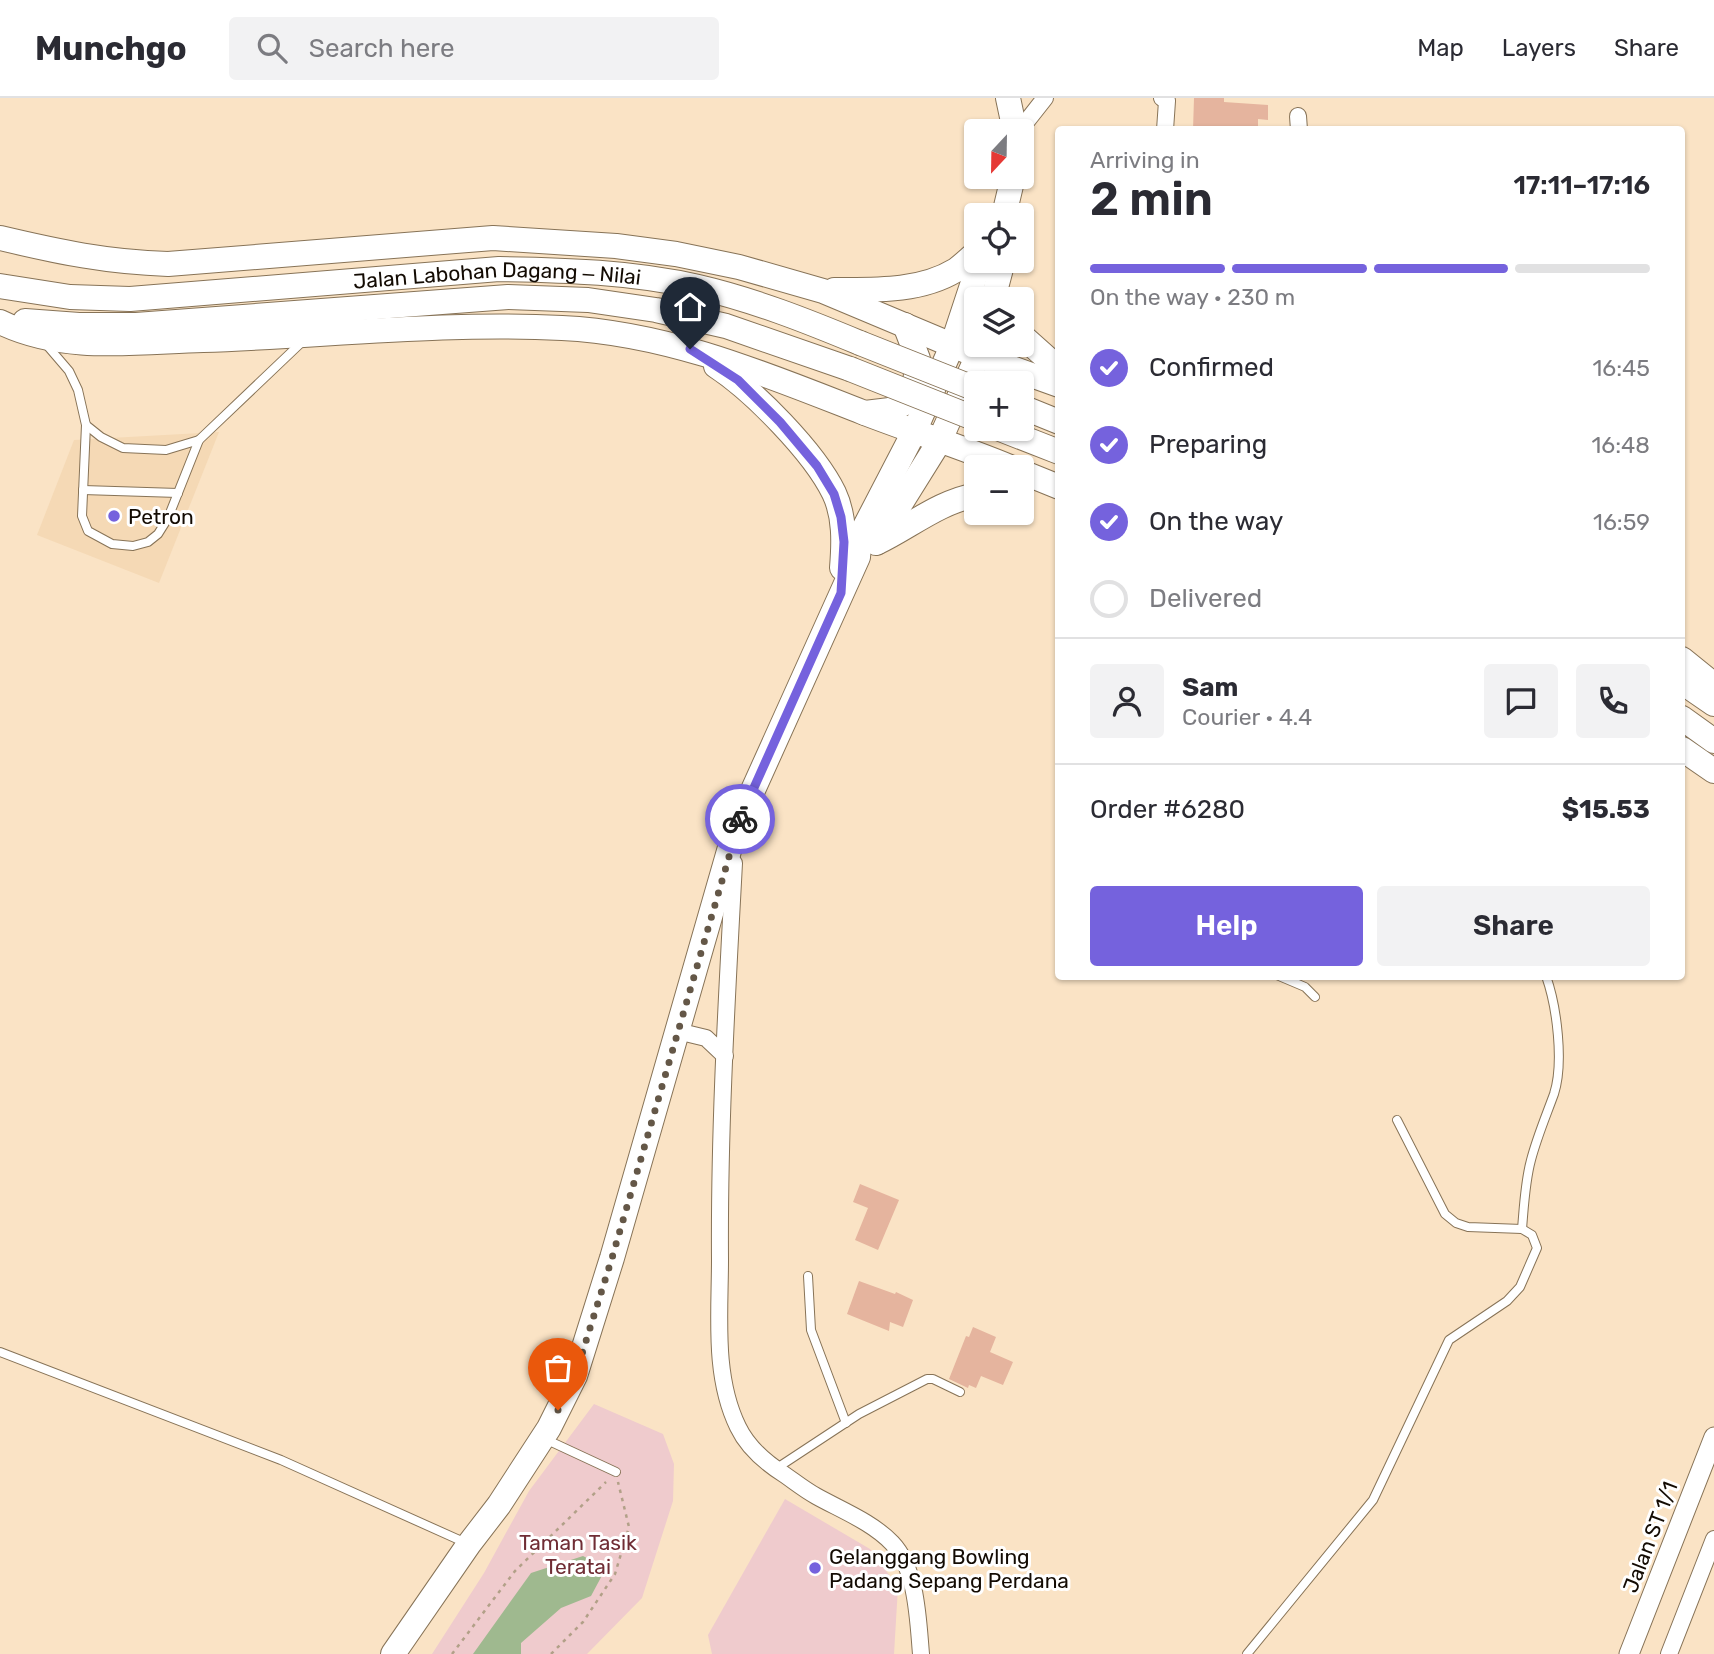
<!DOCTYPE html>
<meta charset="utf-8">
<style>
:root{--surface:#fff;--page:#f2f2f3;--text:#2b2b33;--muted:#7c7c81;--line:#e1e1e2;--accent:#7562dd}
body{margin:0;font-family:Rubik,sans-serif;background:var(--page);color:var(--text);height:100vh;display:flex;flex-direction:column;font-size:26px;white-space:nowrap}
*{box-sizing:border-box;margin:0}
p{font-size:23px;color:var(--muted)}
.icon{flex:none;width:38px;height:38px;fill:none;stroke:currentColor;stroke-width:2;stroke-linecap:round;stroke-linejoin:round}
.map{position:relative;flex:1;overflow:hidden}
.drawer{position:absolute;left:1055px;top:28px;width:630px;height:854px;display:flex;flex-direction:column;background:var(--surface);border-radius:7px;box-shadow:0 2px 5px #0004}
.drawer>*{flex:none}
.needle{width:46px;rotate:202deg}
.fabs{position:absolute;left:964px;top:21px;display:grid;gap:14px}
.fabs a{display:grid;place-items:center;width:70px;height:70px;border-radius:7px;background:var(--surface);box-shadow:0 2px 5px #0004;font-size:35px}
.pin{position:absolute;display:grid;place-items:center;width:60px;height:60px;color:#fff;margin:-72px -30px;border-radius:50% 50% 50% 0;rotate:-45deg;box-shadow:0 0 7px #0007}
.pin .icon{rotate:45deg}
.courier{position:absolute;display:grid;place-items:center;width:70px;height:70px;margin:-35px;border:5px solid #7562dd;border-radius:50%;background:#fff;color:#222;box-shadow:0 2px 9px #0007}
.summary em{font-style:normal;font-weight:600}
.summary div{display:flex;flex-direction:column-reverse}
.summary{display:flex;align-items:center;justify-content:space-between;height:119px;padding:0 35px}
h1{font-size:46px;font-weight:600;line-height:52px}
.bar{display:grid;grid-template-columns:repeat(4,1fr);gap:10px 7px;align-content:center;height:84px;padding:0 35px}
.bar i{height:9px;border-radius:5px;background:var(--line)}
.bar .selected{background:var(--accent)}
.bar p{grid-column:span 4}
.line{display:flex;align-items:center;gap:18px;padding:0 35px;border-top:2px solid var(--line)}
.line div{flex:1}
.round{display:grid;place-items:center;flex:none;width:74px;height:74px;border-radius:7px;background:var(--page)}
ol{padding:0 35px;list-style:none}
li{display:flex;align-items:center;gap:21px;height:77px}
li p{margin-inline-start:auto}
li .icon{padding:7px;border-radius:50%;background:var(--accent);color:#fff;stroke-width:4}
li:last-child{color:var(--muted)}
li i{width:38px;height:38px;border:4px solid var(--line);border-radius:50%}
.cta{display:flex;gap:14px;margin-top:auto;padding:14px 35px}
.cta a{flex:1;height:80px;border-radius:7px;background:var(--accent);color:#fff;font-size:28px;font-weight:600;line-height:80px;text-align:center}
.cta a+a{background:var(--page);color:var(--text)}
header{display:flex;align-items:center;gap:42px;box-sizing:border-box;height:98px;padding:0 35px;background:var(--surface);border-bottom:2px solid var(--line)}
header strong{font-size:33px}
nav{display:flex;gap:38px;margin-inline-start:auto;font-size:24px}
.search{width:490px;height:63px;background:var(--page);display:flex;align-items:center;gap:18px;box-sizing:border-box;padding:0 24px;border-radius:7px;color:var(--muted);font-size:26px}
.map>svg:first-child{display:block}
.built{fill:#f5d9b5}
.green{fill:#efcbcd}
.water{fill:#9fb98f}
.building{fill:#e5b49e}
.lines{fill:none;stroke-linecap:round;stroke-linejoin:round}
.service-casing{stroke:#877357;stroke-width:10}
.minor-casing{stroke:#877357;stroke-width:18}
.tertiary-casing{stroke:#877357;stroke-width:21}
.primary-casing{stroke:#877357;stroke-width:26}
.path{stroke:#b2a088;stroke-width:2.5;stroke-dasharray:3.5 5;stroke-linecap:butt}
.service{stroke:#fff;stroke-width:8}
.minor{stroke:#fff;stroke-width:16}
.tertiary{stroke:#fff;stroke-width:19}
.primary{stroke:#fff;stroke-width:24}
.primary-bridge-casing{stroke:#877357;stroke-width:26;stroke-linecap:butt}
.primary-bridge{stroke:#fff;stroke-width:24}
.done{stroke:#645747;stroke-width:7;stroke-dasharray:0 12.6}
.route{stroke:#7562dd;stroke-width:9}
.poi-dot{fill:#7562dd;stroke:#fff;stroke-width:2.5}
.labels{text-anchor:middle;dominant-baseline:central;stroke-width:6;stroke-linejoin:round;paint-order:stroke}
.street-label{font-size:21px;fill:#130b03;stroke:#fff}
.poi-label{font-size:21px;fill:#130b03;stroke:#fff;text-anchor:start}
.park-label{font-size:21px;fill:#702d35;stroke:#fff}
</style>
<header>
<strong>Munchgo</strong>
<div class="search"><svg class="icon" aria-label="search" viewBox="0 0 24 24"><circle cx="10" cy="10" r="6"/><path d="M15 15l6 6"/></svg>Search here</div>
<nav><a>Map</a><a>Layers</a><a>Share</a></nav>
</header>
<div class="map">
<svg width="1714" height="1556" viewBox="0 0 1714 1556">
<rect width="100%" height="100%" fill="#fae3c5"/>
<path class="built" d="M219,334L159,485L37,437L74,342Z"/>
<g class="green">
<path d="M594,1306L663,1336L674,1366L673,1403L642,1500L587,1556H432L484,1475L529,1393Z"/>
<path d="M785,1401L870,1451L898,1489L894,1556H712L708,1537Z"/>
</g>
<path class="water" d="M583,1458L606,1470L591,1498L561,1510L521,1545V1556H473L531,1475Z"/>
<g class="building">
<path d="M1194,0H1224V4L1268,7V22L1258,21V32H1193Z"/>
<path d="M860,1086L899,1102L878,1152L855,1142L868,1110L853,1104Z"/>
<path d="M859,1183L895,1196L896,1194L913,1202L903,1229L890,1224L889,1233L847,1216Z"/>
<path d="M973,1229L996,1239L990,1254L1013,1264L1003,1287L981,1278L976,1290L969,1287L968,1290L949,1281L966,1238L969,1239Z"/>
</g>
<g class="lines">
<defs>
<g id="service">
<path d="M45,245L69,273L78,292L86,327L101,339L123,350L166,352L199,342"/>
<path d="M86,327L82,418L88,433L112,446L133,448L148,444L158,436L168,420L199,342L303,243"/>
<path d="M83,392L178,395"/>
<path d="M1279,878L1305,889L1315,899"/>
<path d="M1522,1131C1524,1108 1525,1084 1531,1062C1537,1039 1546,1018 1554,996C1564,965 1557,909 1546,878"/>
<path d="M808,1178L811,1232L846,1325"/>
<path d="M0,1254L281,1362L466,1445"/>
<path d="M545,1341L616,1374"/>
<path d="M777,1370L859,1316L927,1281H933L960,1294"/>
<path d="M1247,1556L1373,1402L1449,1242L1507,1203L1520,1189L1537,1150L1532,1137L1522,1131L1468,1129L1456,1125L1445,1116L1397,1022"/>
</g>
<g id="minor">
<path d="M1162,0L1167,3L1165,32"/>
<path d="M1298,18L1299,32"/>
<path d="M1019,33L1045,0"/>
<path d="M734,765C727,897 719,1029 720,1162C720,1216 713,1278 738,1329C748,1350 766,1365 785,1377C795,1384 805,1392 816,1398C841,1412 872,1424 892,1445C917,1471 918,1522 921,1556"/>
<path d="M677,933L706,940L725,958"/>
<path d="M1669,1556L1714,1441"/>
</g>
<path id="tertiary" d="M1629,1556L1714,1339"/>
<g id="primary">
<path d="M1008,0L1015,33"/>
<path d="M1004,117L1013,79"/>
<path d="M0,140C59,154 107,164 168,166L493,140L616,148L676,156L739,169L823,193L978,258L1059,287"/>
<path id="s1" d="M0,188L70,199L130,201L499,171C565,172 633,174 698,189C754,202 807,223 860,245"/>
<path d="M834,192C874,192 920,194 956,172C963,167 970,160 976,155"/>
<path d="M993,201L1003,163"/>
<path d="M25,223L79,227H136L508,199L588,202L656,212L726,228L850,271"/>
<path d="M0,224C63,255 135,244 203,242C323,238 442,224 562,230C668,235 765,276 862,314C911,333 962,349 1010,369"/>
<path d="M1022,238L1059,271"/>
<path d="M716,268C754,293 814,354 834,395C845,418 844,445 842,470"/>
<path d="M1022,309L1059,324"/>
<path d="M865,315L890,312L903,306L915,284L918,261L905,227"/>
<path d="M1000,331L1059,354"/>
<path d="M1022,374L1059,389"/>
<path d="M878,444C911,428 939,404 976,397"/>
<path d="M876,445L939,344L973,268"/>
<path d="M1682,561L1714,587"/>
<path d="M1682,584L1714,606"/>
<path d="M1682,620L1714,643"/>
<path d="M1682,651L1714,673"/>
<path d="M393,1556L469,1446L499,1407L549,1330L575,1278L612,1160L735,732L858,459L860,438L914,334L952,248L980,163"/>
</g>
</defs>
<use href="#service" class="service-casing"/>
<use href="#minor" class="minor-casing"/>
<use href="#tertiary" class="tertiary-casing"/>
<use href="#primary" class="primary-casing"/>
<g class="path">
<path d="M452,1556L515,1473L606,1384"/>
<path d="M551,1556L583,1524L615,1476L629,1429L618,1384"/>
</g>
<use href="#service" class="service"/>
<use href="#minor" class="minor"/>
<use href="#tertiary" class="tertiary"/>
<use href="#primary" class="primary"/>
<defs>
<g id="primary-bridge">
<path d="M860,245L976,291"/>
<path d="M850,271L976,321"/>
</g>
</defs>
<use href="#primary-bridge" class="primary-bridge-casing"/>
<use href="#primary-bridge" class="primary-bridge"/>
</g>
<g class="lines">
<path class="done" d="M558,1312L575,1278L612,1160L740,721"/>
<path class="route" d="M690,251L738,282L780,324L817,368L834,396L841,419L844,444L841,495L740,721"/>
</g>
<g class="poi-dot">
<circle cx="114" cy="418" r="7"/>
<circle cx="815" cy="1470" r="7"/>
</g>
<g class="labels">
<g class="street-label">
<text stroke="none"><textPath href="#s1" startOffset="499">Jalan Labohan Dagang ‒ Nilai</textPath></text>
<text transform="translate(1650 1439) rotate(-69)">Jalan ST 1/1</text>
</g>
<g class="poi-label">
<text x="128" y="418">Petron</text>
<text x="829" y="1458">Gelanggang Bowling<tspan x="829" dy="24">Padang Sepang Perdana</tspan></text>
</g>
<g class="park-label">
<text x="578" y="1444">Taman Tasik<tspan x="578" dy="24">Teratai</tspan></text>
</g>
</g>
</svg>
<div class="fabs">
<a><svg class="needle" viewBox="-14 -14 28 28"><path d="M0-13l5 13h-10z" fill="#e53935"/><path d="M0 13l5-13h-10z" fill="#7c7c81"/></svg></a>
<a><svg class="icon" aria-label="locate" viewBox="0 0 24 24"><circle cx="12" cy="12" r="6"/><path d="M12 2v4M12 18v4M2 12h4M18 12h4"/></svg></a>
<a><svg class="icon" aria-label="layers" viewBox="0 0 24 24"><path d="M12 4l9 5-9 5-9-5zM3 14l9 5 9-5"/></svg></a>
<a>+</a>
<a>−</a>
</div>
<div class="pin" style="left:558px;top:1312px;background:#ea580c"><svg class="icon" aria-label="bag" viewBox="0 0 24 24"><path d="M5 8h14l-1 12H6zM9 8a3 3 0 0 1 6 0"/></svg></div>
<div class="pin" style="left:690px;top:251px;background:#1f2937"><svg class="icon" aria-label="home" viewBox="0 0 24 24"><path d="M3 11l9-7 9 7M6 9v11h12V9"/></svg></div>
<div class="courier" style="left:740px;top:721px"><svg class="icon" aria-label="bike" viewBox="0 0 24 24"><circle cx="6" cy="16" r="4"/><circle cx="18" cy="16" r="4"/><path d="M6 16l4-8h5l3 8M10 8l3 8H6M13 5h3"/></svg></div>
<section class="drawer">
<div class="summary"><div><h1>2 min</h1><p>Arriving in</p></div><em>17:11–17:16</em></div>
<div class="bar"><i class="selected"></i><i class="selected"></i><i class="selected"></i><i></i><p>On the way · 230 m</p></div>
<ol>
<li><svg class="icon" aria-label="check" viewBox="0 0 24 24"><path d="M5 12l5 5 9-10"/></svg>Confirmed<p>16:45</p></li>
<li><svg class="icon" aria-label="check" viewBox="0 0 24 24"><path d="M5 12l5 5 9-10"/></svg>Preparing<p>16:48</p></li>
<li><svg class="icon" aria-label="check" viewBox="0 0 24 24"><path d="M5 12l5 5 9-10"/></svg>On the way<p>16:59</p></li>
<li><i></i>Delivered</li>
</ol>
<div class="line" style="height:126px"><a class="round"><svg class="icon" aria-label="person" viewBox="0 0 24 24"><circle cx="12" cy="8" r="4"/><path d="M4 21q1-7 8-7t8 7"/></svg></a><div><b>Sam</b><p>Courier · 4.4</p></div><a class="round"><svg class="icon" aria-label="chat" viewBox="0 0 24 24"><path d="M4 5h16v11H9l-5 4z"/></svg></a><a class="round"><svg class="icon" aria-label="phone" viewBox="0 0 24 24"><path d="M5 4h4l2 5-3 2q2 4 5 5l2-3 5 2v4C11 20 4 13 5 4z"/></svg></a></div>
<div class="line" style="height:91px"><div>Order #6280</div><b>$15.53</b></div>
<div class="cta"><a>Help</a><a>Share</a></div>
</section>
</div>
